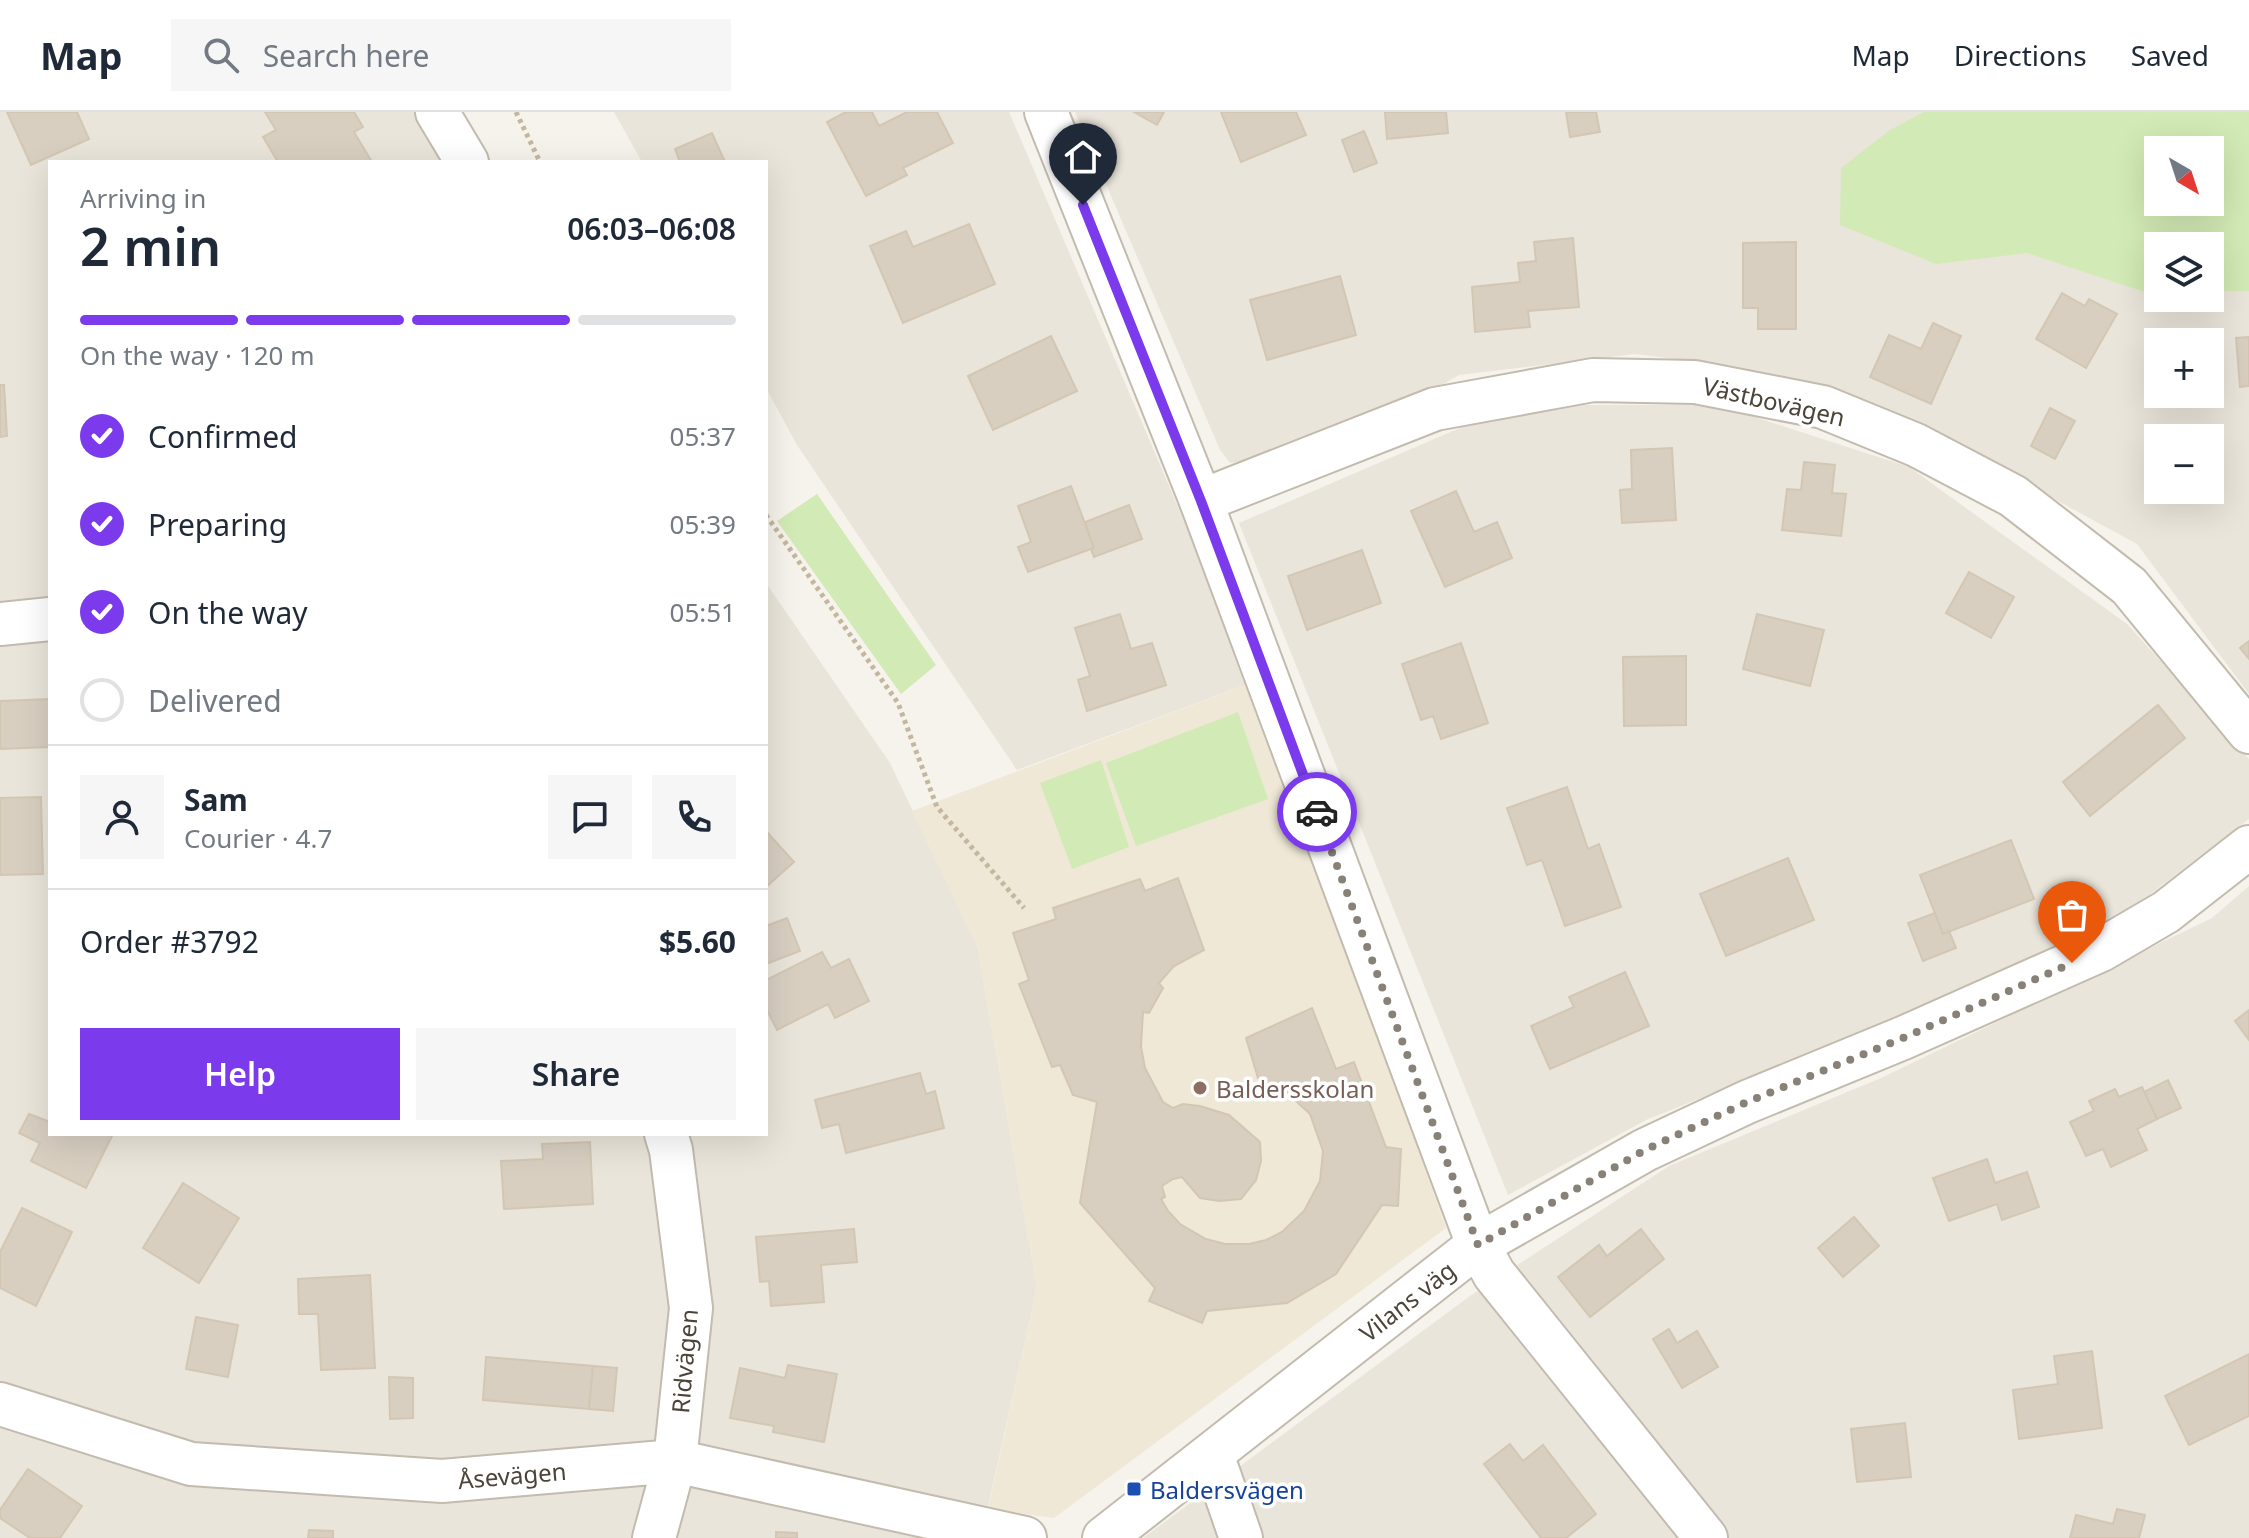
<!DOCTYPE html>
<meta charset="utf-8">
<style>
:root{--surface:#fff;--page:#f6f6f7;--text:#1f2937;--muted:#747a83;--line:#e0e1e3;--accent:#7c3aed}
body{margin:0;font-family:"Noto Sans",sans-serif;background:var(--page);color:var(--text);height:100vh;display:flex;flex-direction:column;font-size:30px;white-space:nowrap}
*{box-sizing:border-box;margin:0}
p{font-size:26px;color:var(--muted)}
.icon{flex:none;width:44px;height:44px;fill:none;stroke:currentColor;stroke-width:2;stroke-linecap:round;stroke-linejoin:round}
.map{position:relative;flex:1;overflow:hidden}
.details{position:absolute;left:48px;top:48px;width:720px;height:976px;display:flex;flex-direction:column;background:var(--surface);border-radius:0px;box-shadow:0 8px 32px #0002}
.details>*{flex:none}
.needle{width:52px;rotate:141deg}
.fabs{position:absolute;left:2144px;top:24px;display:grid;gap:16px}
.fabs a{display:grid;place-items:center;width:80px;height:80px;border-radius:0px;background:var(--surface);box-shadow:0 8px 32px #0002;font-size:40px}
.pin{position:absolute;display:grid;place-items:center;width:68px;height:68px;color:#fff;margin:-82px -34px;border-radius:50% 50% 50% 0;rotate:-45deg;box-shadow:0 0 8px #0007}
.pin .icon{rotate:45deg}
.courier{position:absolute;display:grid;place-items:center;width:80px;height:80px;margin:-40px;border:6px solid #7c3aed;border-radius:50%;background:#fff;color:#222;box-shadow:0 2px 10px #0007}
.headline em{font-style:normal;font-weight:600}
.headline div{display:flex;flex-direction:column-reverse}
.headline{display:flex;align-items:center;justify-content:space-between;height:136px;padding:0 32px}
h1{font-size:52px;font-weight:600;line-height:60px}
.bar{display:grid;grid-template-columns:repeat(4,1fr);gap:12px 8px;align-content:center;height:96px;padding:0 32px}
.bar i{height:10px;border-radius:6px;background:var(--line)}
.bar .active{background:var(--accent)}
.bar p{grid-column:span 4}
.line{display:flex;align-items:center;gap:20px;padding:0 32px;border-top:2px solid var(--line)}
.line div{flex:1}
.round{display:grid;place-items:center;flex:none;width:84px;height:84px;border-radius:0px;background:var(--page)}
ol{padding:0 32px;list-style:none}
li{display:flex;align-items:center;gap:24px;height:88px}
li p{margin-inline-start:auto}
li .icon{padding:8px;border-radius:50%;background:var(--accent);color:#fff;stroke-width:4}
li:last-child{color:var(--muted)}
li i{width:44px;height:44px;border:4px solid var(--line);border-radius:50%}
.primary-button{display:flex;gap:16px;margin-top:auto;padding:16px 32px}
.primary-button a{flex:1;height:92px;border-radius:0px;background:var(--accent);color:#fff;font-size:32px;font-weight:600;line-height:92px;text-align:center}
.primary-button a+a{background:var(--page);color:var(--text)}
header{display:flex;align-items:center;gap:48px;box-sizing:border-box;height:112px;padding:0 40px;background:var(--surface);border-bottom:2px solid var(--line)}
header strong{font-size:38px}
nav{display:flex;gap:44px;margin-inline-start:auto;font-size:28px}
.search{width:560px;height:72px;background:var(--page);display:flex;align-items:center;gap:20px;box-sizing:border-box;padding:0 28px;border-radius:0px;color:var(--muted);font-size:30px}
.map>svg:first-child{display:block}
.residential{fill:#eae5da;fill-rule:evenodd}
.education{fill:#efe8d6}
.green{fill:#d2eab5;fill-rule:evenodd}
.building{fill:#d8cfc1;stroke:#d3c7b4;stroke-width:2}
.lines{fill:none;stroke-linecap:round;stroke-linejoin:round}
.street-casing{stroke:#c2bbae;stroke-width:46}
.path{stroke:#c4b79f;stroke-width:5;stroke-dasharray:4 4;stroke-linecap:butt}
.street{stroke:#fff;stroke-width:42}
.done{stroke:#878178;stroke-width:8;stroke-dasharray:0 14.4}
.route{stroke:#7c3aed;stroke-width:10}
.education-dot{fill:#8d6e63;stroke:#fff;stroke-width:3}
.transit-dot{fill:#1a4fb4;stroke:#fff;stroke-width:3}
.labels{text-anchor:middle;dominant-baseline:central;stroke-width:7;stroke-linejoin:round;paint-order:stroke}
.street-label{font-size:24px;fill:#4b4439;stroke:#fff}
.education-label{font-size:24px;fill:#785e54;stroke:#fff;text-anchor:start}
.transit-label{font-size:24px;fill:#164399;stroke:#fff;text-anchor:start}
</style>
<header>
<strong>Map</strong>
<div class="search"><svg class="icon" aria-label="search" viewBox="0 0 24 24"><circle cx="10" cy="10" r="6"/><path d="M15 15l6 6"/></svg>Search here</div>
<nav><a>Map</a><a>Directions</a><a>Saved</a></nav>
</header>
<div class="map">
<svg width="2249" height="1426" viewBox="0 0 2249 1426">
<rect width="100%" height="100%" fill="#f6f3ec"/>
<g class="residential">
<path d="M0,0H418L447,50H50V1022H766V471L890,651L978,836L1037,1176L981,1426H0Z"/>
<path d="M614,0H1009L1253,570L1017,658L797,333L766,276V50H642Z"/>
<path d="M1075,0H2249V582L2137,432L1957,334L1726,253L1635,242L1459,263L1430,280L1260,347L1230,351L1220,338ZM2158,38H2210V90H2158ZM2158,134H2210V186H2158ZM2158,230H2210V282H2158ZM2158,326H2210V378H2158Z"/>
<path d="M1513,293H1718L1909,355L2127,512L2249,647V707L2104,817L1937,891L1646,1008L1508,1083L1239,411Z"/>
<path d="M2249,774V1426H1143L1470,1184L1669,1054L1881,966L2212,806Z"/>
</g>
<path class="education" d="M1253,570L1446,1116L1054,1406L988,1397L1037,1176L978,836L912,699Z"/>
<g class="green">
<path d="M1924,0H2249V179H2210V134H2158V180H2145L2027,141L1936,152L1840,113L1841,56L1890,18ZM2158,38H2210V90H2158Z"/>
<path d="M817,382L936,553L901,582L777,409Z"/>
<path d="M1238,600L1268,687L1136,734L1106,651Z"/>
<path d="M1101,648L1129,735L1072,757L1040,671Z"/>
</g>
<g class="building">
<path d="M7,0H77L89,27L31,53Z"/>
<path d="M265,0H354L363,15L354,20L372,50H278L263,25L276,18Z"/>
<path d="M846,0H872L879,14L907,0H937L953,31L903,56L907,63L866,84L827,10Z"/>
<path d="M1134,0H1164L1157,13Z"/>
<path d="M1221,0H1296L1306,23L1241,50Z"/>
<path d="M1385,0H1446L1448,21L1387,27Z"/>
<path d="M1566,0H1596L1600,20L1570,25Z"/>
<path d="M1364,19L1377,51L1354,60L1342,28Z"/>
<path d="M712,21L725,50H680L675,37Z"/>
<path d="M969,112L995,172L903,211L870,134L906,119L913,135Z"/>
<path d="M1573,126L1579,195L1528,199L1530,215L1475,220L1472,175L1520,170L1518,151L1536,149L1534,130Z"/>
<path d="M1796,130V217H1758V196H1743V131Z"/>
<path d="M1340,164L1356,223L1267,248L1250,188Z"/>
<path d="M2062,181L2085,194L2089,187L2117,202L2086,256L2036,227Z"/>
<path d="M1933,211L1961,224L1931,292L1870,265L1889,223L1921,237Z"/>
<path d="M1051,224L1077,279L993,318L968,264Z"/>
<path d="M2249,225V274L2240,275L2236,226Z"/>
<path d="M0,273H4L7,324L0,325Z"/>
<path d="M2050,296L2075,309L2055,347L2031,334Z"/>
<path d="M1672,336L1676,408L1622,411L1620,378L1632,377L1631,338Z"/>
<path d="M1804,350L1835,353L1832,381L1846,382L1841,424L1782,418L1787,377L1801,378Z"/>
<path d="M1071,374L1094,436L1028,460L1018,435L1031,430L1018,394Z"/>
<path d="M1456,379L1474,420L1497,410L1512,446L1445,475L1411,399Z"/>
<path d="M1129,393L1142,427L1094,445L1091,437L1094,436L1085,410Z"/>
<path d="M1362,438L1381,491L1307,518L1288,464Z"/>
<path d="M1969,460L2014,485L1991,526L1946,501Z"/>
<path d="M1120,502L1131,537L1152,531L1166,573L1087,599L1078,568L1090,564L1075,516Z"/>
<path d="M1757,502L1824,518L1810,574L1743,557Z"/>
<path d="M2249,529V547L2240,536Z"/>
<path d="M1461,531L1488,611L1441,627L1433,604L1421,608L1402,552Z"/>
<path d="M1686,544V613L1624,614L1623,545Z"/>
<path d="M50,587V635L0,637V589Z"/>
<path d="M2158,593L2185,626L2090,704L2063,670Z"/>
<path d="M1567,675L1588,737L1599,732L1621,795L1565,814L1542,748L1527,753L1507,696Z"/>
<path d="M41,685L43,762L0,763V686Z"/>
<path d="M766,719L794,750L766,775Z"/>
<path d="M2011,728L2034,787L1943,822L1920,763Z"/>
<path d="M1788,746L1814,808L1726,844L1700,782Z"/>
<path d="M1178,766L1204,838L1174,854L1159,871L1163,876L1149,901L1143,900L1141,935L1145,956L1163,990L1173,996L1183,992L1200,994L1229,1003L1260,1030L1261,1049L1256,1068L1241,1087L1219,1089L1200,1086L1182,1065L1173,1067L1162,1074L1165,1085L1161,1087L1168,1099L1180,1112L1206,1127L1225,1132H1249L1266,1128L1282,1120L1304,1099L1320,1069L1323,1039L1310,1002L1284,978L1258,966L1246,926L1312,896L1336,957L1354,950L1386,1035L1401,1037L1398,1094L1382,1093L1336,1162L1287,1191L1207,1199L1202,1211L1149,1189L1155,1176L1080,1091L1097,990L1073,983L1060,953L1052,955L1019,872L1029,868L1013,821L1056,807L1053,796L1140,767L1145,779Z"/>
<path d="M1935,801L1943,822L1949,819L1956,836L1923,849L1908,811Z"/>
<path d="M787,806L800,839L766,852V814Z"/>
<path d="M822,840L831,856L849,847L869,889L835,906L828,892L777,918L766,896V868Z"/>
<path d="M1625,860L1649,914L1550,957L1531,914L1574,895L1569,885Z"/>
<path d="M2249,898V928L2235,909Z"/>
<path d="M920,961L926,982L935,979L944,1016L846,1041L839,1012L822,1016L815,988Z"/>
<path d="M2168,968L2181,996L2157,1007L2144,980Z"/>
<path d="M2142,975L2157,1007L2137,1017L2147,1038L2111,1055L2103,1037L2086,1044L2070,1010L2094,999L2089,989L2115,977L2119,985Z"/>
<path d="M29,1002L50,1010V1022H113L86,1076L31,1049L40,1031L19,1021Z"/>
<path d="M590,1030L593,1092L504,1097L501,1049L543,1047L542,1032Z"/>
<path d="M1987,1047L1995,1071L2027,1060L2039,1095L2002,1108L1997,1092L1949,1109L1933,1066Z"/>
<path d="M183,1071L239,1106L199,1171L143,1136Z"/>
<path d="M22,1096L72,1120L36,1194L0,1176V1140Z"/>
<path d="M1854,1105L1879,1134L1843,1165L1818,1136Z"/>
<path d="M854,1117L857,1150L821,1153L824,1190L771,1194L769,1169L760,1170L756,1125Z"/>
<path d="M1641,1117L1664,1147L1590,1205L1558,1165L1599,1133L1607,1144Z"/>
<path d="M370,1163L375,1256L321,1258L318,1202H299L298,1167Z"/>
<path d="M196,1205L238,1213L228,1265L186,1257Z"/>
<path d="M1669,1217L1677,1231L1697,1219L1718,1255L1682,1276L1653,1227Z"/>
<path d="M2092,1239L2102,1316L2019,1327L2013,1278L2058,1272L2054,1244Z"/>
<path d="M2249,1242V1304L2189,1333L2165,1284Z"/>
<path d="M486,1245L593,1254L589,1297L483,1288Z"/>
<path d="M788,1253L837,1262L824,1330L773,1320L774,1314L730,1306L740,1256L785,1266Z"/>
<path d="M593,1254L617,1256L613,1299L589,1297Z"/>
<path d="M389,1265L413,1266V1306L390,1307Z"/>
<path d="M1905,1311L1911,1365L1857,1370L1851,1317Z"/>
<path d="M1510,1332L1523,1349L1543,1333L1596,1402L1566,1426H1541L1484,1352Z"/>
<path d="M28,1357L82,1394L60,1426H30L0,1406V1398Z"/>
<path d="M2117,1397L2145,1403L2139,1426H2070L2076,1403L2113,1412Z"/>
<path d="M309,1418L333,1419V1426H308Z"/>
<path d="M776,1420L797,1421V1426H776Z"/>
</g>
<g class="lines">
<defs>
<g id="street">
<path d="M437,0L467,50"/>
<path d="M1046,0L1201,389L1478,1133L1494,1162L1706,1426"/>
<path d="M1201,389L1435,297L1593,268L1695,270L1823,295L1916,333L2013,384L2129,474L2249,620"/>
<path d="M0,512L50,507"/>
<path d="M0,1292L191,1352L442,1369L675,1349L1025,1426"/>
<path d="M1212,1342L1241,1426"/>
<path d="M654,1426L675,1349L691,1196L671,1038L666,1022"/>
<path d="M1104,1426L1478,1133L1645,1038L1747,990L1903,926L2101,838L2166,800L2249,735"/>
</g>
</defs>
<use href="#street" class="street-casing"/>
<g class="path">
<path d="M516,0L540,50"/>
<path d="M766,403L898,591L937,695L1024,796"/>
</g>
<use href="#street" class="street"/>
</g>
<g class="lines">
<path class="done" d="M1317,700L1478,1133L1645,1038L1747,990L1903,926L2072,851"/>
<path class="route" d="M1083,93L1201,389L1317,700"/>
</g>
<circle class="education-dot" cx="1200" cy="976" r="8"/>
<rect class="transit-dot" x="1126" y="1369" width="16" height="16" rx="4"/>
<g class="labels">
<g class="street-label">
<text transform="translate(1774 289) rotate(13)">Västbovägen</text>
<text transform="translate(1407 1189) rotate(-38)">Vilans väg</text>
<text transform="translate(684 1249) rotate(-85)">Ridvägen</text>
<text transform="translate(512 1363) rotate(-5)">Åsevägen</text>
</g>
<g class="education-label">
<text x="1216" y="976">Baldersskolan</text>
</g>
<g class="transit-label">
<text x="1150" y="1377">Baldersvägen</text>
</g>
</g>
</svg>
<div class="fabs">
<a><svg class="needle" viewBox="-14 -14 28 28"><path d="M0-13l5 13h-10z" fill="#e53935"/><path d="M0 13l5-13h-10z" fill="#747a83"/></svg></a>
<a><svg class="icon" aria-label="layers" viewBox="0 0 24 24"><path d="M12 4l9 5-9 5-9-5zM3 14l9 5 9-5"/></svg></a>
<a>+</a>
<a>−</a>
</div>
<div class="pin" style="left:2072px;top:851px;background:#ea580c"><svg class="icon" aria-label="bag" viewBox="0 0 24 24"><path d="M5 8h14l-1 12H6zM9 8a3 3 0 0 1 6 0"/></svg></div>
<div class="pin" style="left:1083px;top:93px;background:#1f2937"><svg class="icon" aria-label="home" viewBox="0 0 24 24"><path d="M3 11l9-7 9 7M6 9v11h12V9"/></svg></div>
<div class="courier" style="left:1317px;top:700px"><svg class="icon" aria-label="car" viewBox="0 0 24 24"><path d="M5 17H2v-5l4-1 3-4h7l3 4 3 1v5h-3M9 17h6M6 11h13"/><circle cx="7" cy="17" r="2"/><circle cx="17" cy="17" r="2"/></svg></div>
<section class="details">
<div class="headline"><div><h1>2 min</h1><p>Arriving in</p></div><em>06:03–06:08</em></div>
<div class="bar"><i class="active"></i><i class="active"></i><i class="active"></i><i></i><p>On the way · 120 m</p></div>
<ol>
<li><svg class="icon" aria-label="check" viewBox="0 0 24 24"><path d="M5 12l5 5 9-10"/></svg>Confirmed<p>05:37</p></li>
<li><svg class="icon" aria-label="check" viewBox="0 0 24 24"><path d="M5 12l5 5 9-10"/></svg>Preparing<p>05:39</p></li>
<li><svg class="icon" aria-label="check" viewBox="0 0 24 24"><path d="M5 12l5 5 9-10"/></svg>On the way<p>05:51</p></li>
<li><i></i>Delivered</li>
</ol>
<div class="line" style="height:144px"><a class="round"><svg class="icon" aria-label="person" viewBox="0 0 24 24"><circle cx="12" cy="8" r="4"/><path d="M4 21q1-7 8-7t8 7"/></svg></a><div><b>Sam</b><p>Courier · 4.7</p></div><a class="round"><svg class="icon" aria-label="chat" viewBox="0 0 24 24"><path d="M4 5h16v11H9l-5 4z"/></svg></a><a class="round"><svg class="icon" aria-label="phone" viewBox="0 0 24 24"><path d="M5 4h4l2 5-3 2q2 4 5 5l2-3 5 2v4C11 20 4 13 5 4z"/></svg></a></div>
<div class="line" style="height:104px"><div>Order #3792</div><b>$5.60</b></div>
<div class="primary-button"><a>Help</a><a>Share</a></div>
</section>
</div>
